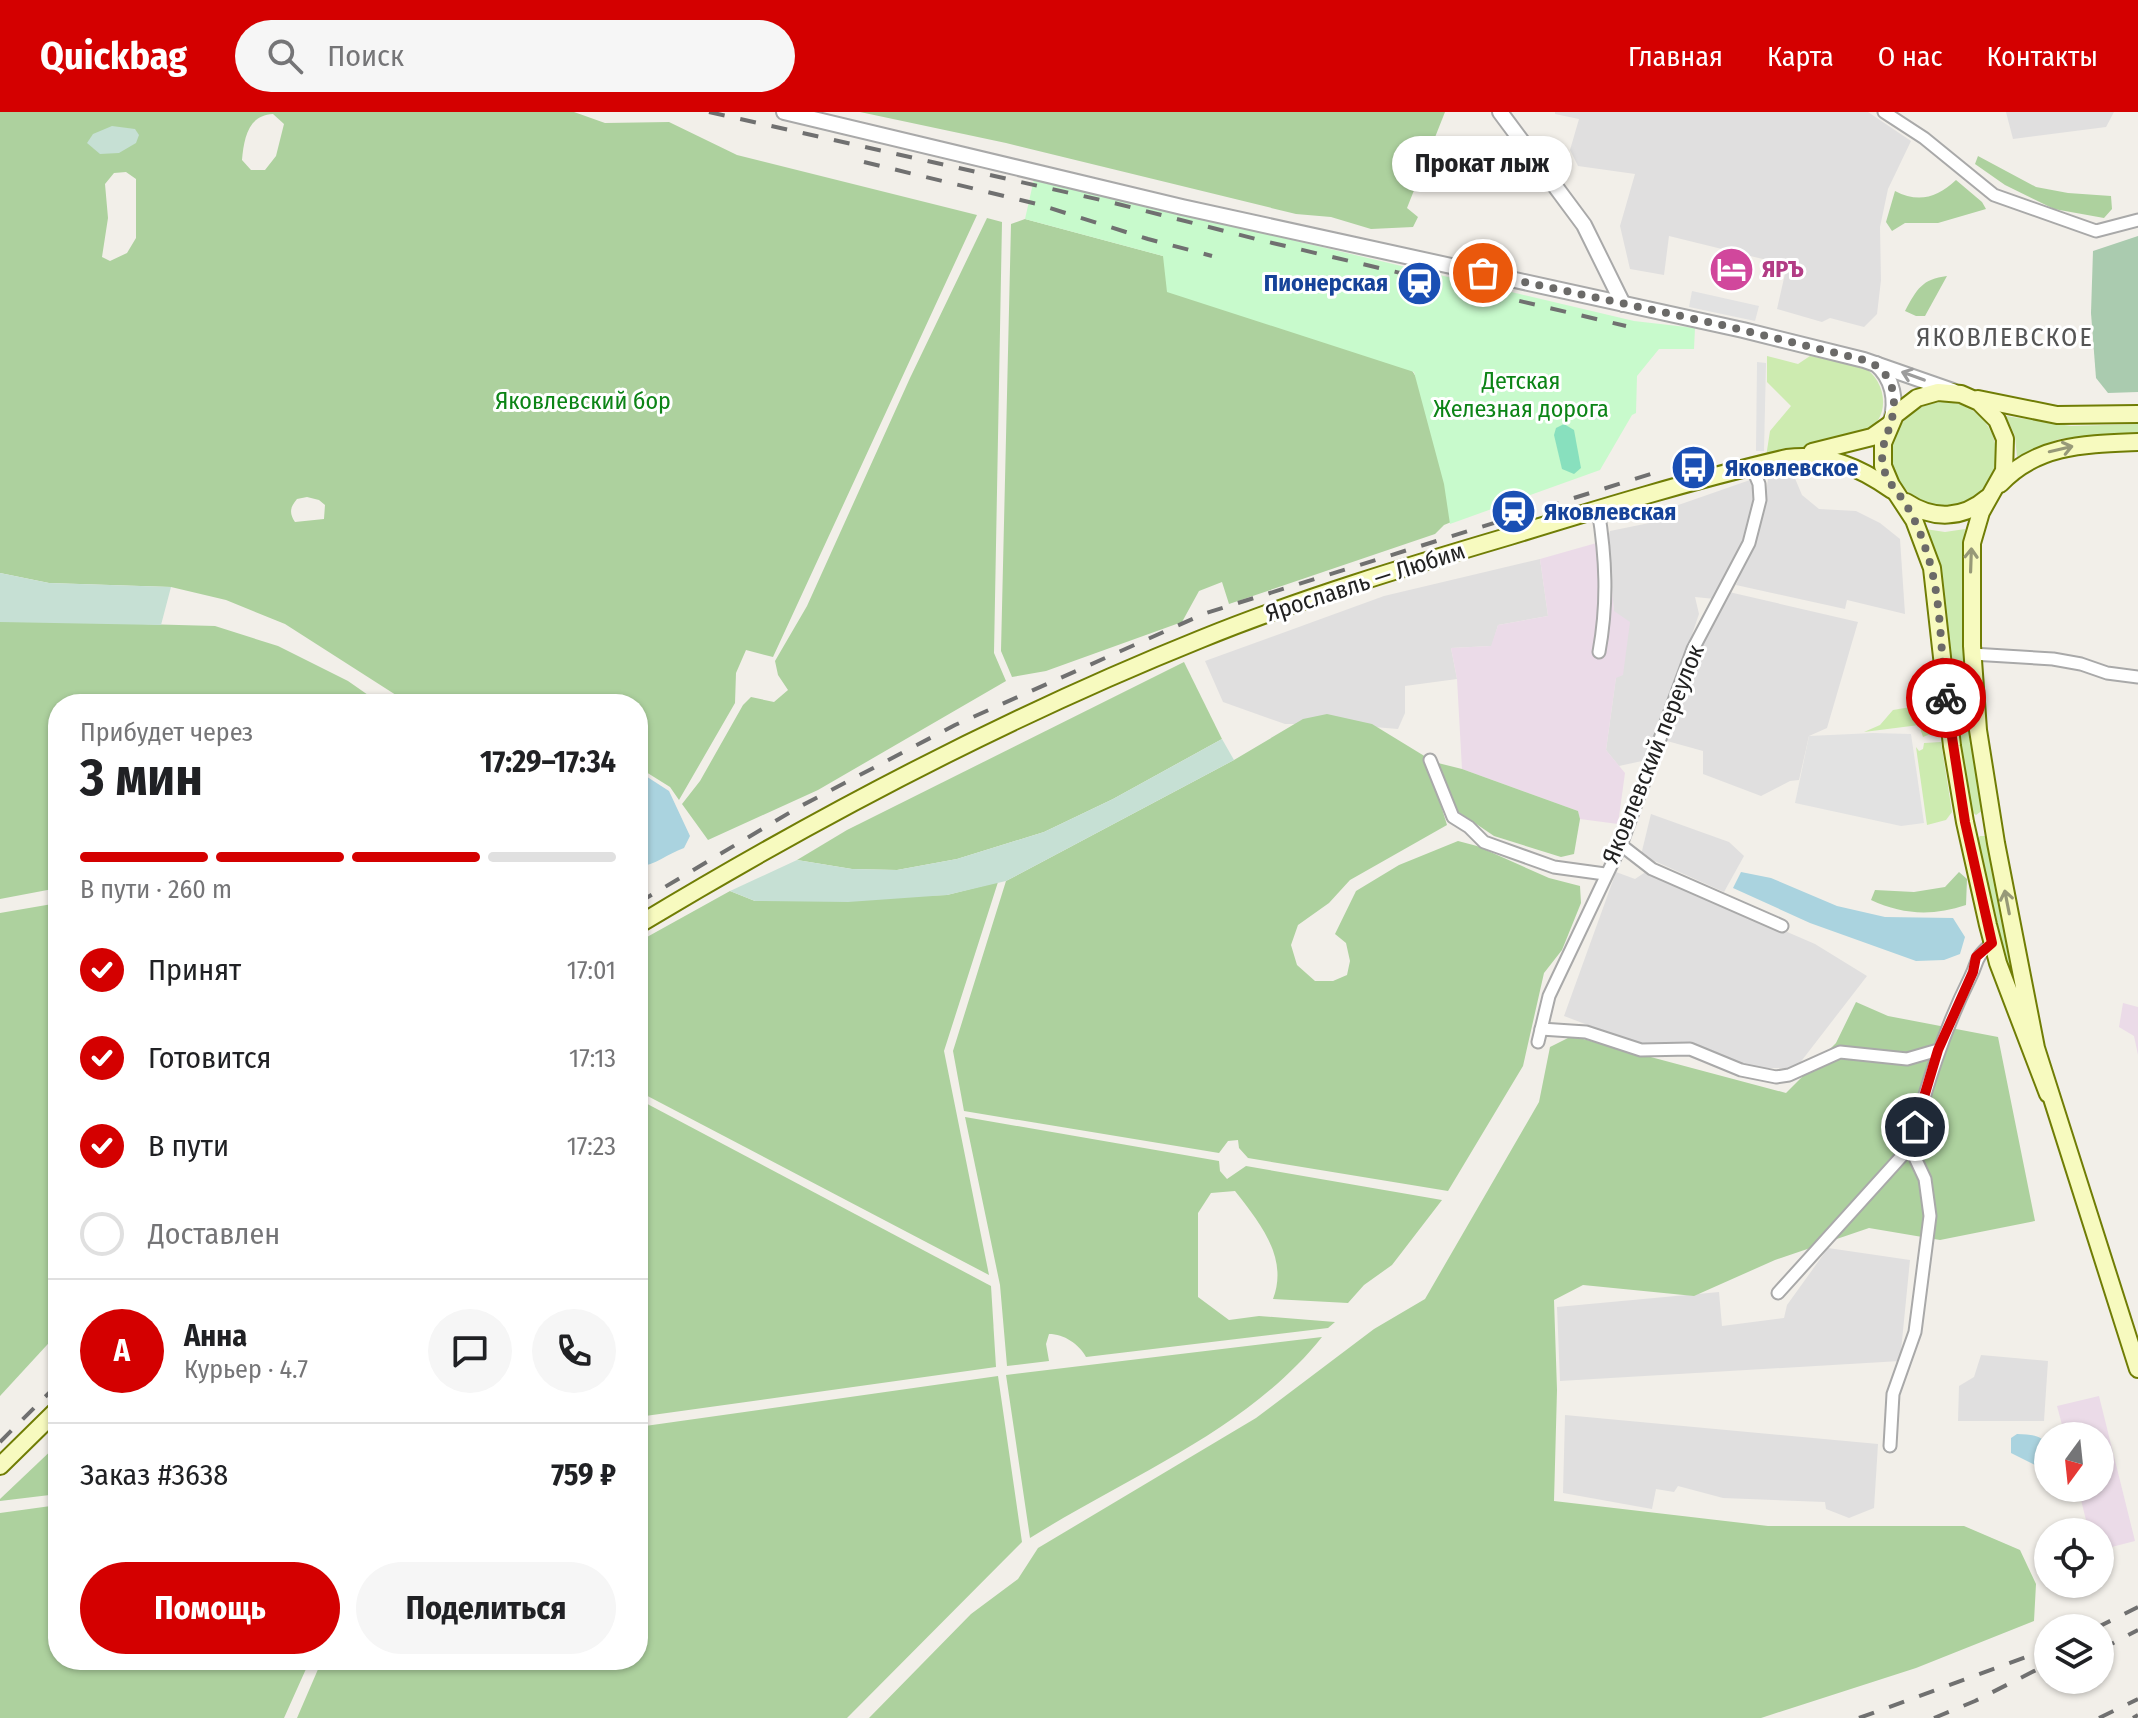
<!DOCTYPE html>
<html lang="ru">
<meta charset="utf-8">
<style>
:root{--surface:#fff;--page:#f6f6f6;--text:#202124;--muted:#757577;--line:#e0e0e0;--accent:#d40000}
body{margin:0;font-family:"Fira Sans Condensed",sans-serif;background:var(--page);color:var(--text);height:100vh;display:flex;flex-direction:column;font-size:30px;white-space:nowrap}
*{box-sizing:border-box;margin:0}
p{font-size:26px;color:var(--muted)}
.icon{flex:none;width:44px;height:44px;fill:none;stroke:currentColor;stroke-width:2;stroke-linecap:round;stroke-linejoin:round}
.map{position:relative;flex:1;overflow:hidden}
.panel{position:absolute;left:48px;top:582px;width:600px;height:976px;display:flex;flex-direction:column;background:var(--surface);border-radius:32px;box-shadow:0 2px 6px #0004}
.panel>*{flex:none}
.needle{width:52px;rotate:195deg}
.fabs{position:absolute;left:2034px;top:1310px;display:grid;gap:16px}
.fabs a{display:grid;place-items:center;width:80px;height:80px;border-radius:50%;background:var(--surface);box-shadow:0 2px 6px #0004;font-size:40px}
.pin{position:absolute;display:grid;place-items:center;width:68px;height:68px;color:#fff;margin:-34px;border:4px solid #fff;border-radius:50%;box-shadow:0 2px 8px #0007}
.courier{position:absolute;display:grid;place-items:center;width:80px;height:80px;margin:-40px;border:6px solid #d40000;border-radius:50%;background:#fff;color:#222;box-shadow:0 2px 10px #0007}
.bubble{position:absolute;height:56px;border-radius:28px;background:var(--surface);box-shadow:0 2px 6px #0004;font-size:26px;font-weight:700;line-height:56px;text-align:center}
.headline em{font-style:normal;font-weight:700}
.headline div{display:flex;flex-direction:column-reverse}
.headline{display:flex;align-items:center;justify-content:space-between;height:136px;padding:0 32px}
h1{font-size:52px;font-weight:700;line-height:60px}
.bar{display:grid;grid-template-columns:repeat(4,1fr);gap:12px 8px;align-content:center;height:96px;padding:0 32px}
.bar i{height:10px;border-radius:6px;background:var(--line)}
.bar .current{background:var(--accent)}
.bar p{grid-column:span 4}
.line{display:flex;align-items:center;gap:20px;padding:0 32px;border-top:2px solid var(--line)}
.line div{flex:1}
.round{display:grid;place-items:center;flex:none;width:84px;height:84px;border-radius:42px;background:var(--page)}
ol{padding:0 32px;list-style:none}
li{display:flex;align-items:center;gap:24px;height:88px}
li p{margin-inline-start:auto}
li .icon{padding:8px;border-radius:50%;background:var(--accent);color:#fff;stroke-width:4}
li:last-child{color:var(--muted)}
li i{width:44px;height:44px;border:4px solid var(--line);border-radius:50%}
.action{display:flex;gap:16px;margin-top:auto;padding:16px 32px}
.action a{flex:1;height:92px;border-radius:48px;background:var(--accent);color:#fff;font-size:32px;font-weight:700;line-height:92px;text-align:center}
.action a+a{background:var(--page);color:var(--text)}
header{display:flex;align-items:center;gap:48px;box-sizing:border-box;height:112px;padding:0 40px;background:var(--accent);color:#fff}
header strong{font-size:38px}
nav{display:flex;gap:44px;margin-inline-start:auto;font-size:28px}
.search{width:560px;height:72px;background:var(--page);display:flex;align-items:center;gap:20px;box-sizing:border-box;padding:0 28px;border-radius:44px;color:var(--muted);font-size:30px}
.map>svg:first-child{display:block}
.residential{fill:#e0dfdf}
.industrial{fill:#ebdbe8}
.grass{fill:#cdebb0}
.forest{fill:#add19e;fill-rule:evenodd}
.wetland{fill:#c6e0d4}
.cemetery{fill:#aacbaf}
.park{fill:#c8facc}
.pitch{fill:#88e0be}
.parking{fill:#e2e2e2}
.water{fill:#aad3df}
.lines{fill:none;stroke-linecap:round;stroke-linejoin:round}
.minor-casing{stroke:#a9a9a9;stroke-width:15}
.tertiary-casing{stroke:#a9a9a9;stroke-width:18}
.secondary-casing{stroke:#707d05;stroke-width:20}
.minor{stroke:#fff;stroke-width:11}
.tertiary{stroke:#fff;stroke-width:14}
.secondary{stroke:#f7fabf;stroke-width:16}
.rail{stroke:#707070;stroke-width:4;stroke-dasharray:16 16;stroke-linecap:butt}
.oneway{stroke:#9c9c9c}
.oneway2{stroke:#979978}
.done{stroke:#6b6a68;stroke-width:8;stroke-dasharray:0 14.4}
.route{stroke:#d40000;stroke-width:10}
.labels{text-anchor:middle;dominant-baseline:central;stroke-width:6;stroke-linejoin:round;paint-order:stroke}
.hotel-label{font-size:24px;font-weight:bold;fill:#b23c85;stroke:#fff;text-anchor:start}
.transit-label{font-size:24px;font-weight:bold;fill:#164399;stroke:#fff;text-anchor:start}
.park-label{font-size:24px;fill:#0c8416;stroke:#fff}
.street-label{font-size:24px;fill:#222;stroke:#fff}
.neighbourhood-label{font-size:26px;letter-spacing:2px;fill:#555;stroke:#fff}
</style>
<header>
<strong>Quickbag</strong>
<div class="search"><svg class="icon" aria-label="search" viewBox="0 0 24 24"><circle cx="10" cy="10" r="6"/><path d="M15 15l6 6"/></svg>Поиск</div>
<nav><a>Главная</a><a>Карта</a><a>О нас</a><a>Контакты</a></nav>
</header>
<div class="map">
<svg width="2138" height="1606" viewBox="0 0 2138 1606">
<rect width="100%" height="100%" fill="#f2efe9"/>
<g class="residential">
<path d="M1555,0H1868L1911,29L1888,77L1880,115L1881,168L1877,202L1864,215L1830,206L1822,210L1777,197L1787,153L1669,124L1664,163L1630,157L1620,114L1635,62L1578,54L1570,38L1579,7L1555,2Z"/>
<path d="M2006,0H2114L2106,15L2013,27Z"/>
<path d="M1769,361L1794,364L1802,383L1819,397L1856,399L1880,411L1900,427L1905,502L1847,488L1845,497L1736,473L1761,412Z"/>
<path d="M1750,368L1757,388L1746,428L1715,487L1695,485L1699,502L1655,631L1642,649L1619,654L1606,638L1616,565L1614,499L1607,428L1610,419L1664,408V398Z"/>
<path d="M1540,447L1548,504L1498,513L1492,534L1451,536L1457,567L1405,574V601L1398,617L1338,612H1285L1223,590L1205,549L1384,484Z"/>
<path d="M1729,480L1858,510L1827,616L1809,624L1799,668L1790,669L1761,684L1703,662V639L1667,629L1706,521Z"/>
<path d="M1651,702L1729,730L1744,744L1724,780L1641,743Z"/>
<path d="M1647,759L1815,832L1867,864L1796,956H1744L1688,932L1643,934L1564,904L1616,760L1635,767Z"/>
<path d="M1828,1136L1910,1148L1900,1249L1560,1269L1557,1195L1719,1180L1722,1214L1784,1206L1787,1193Z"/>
<path d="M1981,1243L2048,1249L2044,1309H1958L1959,1274L1974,1265Z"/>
<path d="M1565,1303L1878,1332L1874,1396L1849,1406L1826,1397L1825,1390L1723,1386L1678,1374L1674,1380L1656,1377L1652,1397L1563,1381Z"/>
</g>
<g class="industrial">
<path d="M1607,428L1614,499L1630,510L1623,563L1616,566L1606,638L1625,661L1618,712L1580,707L1578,699L1462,657L1457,567L1451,536L1491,534L1498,513L1548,504L1540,447Z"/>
<path d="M2123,891L2138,895V943L2134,924L2119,915Z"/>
<path d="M2099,1284L2135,1429L2100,1438V1420H2089L2078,1376H2100V1324H2065L2057,1294Z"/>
</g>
<g class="grass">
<path d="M1767,244L1798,252L1810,244L1862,254C1887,268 1892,306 1865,320L1766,345L1770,319L1791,294L1767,270Z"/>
<circle cx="1944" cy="342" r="52"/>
<path d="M2006,304L2071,314L2138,312V320L2059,327L2017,345L2015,324Z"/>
<path d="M1925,417L1945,420L1965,417C1955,505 1971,610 1983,698L1976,703L1970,698Z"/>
<path d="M1934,591L1938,619L1923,625L1919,613L1864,620L1880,613L1893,598Z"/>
<path d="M1941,630L1952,700L1946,708L1927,713L1916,635L1919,639L1923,637L1924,631Z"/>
<path d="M1985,724L1989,728L2013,858L2008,860L2000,838L1976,729L1980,724Z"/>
</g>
<g class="forest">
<path d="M0,0H574L605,11L669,10L737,43L977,103L773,545L746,538L736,561L735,591L679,688L670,675L638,655V592H410L285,512L226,488L171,475L49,471L0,461ZM273,2L284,12L276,44L265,58H251L242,48C244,27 248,3 273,2ZM126,60L136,67V126L127,141L110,149L102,145L108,106L105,72L114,61ZM307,385L319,388L325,393L324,407L295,410C289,401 290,395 297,387Z"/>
<path d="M860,0H1445L1407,96L1418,105L1413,115L1371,117L1331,105L1296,102L1006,31Z"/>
<path d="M1978,44L2036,75L2068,81L2111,84L2112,97L2104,106L2054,97L2005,73L1975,52Z"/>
<path d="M1956,68L1982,90L1986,97L1938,111H1905L1892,119L1886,110L1895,79C1918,91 1937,86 1956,68Z"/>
<path d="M987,106L1002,110L994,541L1006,569L818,678L708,728L682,692L700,669L743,593L751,585L774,590L788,578L778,563L775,549L807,494L910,266Z"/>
<path d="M1025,107L1163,144L1411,257L1418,268L1519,382L1444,413L1435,422L1229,492L1222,470L1199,479L1182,510L1046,559L1012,565L1001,539L1011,112Z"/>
<path d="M1947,164L1925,204H1916L1905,199C1917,177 1922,167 1947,164Z"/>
<path d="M0,510H70L215,514L278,534L348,569L381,592H58V776L0,787Z"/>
<path d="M1184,550L1222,627L1113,687L1044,720L957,747L897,758L852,757L797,748L847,718Z"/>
<path d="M1327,602L1372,612L1426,645L1447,713L1350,768L1329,791L1298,813L1291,833L1297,853L1315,869H1333L1347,863L1350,849L1346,831L1335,822L1356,779L1399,753L1458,729L1477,734L1549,766L1580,774L1581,791L1562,838L1544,861L1523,954L1448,1079L1248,1046L1239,1036L1238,1028L1228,1029L1219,1041L964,999L953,939L1006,769L1234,648L1303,607Z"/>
<path d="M1438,651L1462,657L1578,699L1580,707L1574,742L1561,745L1494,724L1457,699Z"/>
<path d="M1959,760L1967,767L1966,793C1933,804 1903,803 1871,788L1875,778L1914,780L1945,775Z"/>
<path d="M998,770L944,939L989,1163L638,979V830L730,779L755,789L947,783Z"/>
<path d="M58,791V1221L0,1284V801Z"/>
<path d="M1856,890L1888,904L1998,925L2035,1109L1940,1128L1869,1116L1775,1148L1694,1184L1583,1173L1554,1188L1557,1278L1554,1389L1768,1414H1964L2020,1438L2036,1472L2034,1509L1916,1556L1761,1606H869L971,1502L1018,1467L1038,1436L1256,1306L1374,1217L1425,1187L1539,990L1550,935L1572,924L1786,981L1836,931Z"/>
<path d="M638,987L991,1174L996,1255L638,1305Z"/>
<path d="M965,1005L1219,1049L1220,1059L1227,1067L1246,1054L1442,1088L1392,1153L1364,1173L1348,1191L1273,1187C1289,1145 1259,1110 1235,1079L1211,1081L1198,1101V1185L1229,1208L1259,1204L1335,1210L1328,1216L1086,1245C1079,1232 1064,1222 1049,1222L1046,1232L1049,1249L1007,1254L1000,1173Z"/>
<path d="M1322,1225C1248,1318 1129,1364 1030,1426L1006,1263Z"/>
<path d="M998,1264L1022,1430L847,1606H297L322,1548H638V1315Z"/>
<path d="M58,1332V1382L0,1389V1387Z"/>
<path d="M58,1393V1548H310L284,1606H0V1401Z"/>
</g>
<g class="wetland">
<path d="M112,14L135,17L139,23L136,31L119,41L100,42L87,31L93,22Z"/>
<path d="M0,461L49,471L171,475L161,513L0,510Z"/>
<path d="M1222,627L1234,648L1006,769L947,783L848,790L755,789L730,779L797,748L852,757L897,758L957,747L1044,720L1113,687Z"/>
</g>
<path class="cemetery" d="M2138,124V280L2108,281L2096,266L2091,201L2093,139Z"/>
<path class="park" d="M1034,67L1634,209L1695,216L1694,237H1659L1637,264L1636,301L1632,303L1600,358L1450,412L1444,372L1414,260L1167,180L1163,144L1025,107Z"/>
<path class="pitch" d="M1564,312L1574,318L1581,356L1574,362L1562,357L1554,323L1556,316Z"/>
<g class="parking">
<path d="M1692,179L1759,194L1755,209L1689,195Z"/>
<path d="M1757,250L1766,251L1764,339H1756Z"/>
<path d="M1873,621L1911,622L1924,711L1901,714L1795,691L1809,624Z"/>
</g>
<g class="water">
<path d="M638,659L669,679L690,724L684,736C667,742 656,753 638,755Z"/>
<path d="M1741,760L1771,766L1837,794L1885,805L1953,806L1965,825L1960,842L1944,848L1916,849L1810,811L1733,776Z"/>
<path d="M2017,1322C2046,1323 2048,1327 2048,1355L2045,1358L2011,1341V1326Z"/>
</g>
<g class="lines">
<defs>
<g id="minor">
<path d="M1884,0L1924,26L1994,83L2096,119L2138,108"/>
<path d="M1598,397C1606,446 1608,491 1599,540"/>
<path d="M1972,542L2053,547L2081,552L2107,561L2138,565"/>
<path d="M1430,648L1453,705L1469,715L1484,730L1554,755L1605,762"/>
<path d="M1621,733L1652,757L1782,814"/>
<path d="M1541,917L1586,920L1641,938L1690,937L1741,958L1776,965L1789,963L1840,940L1907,947L1938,938"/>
<path d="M1538,930L1549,884L1621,733L1693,537L1749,431L1760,388L1759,372L1752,355"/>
<path d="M1778,1181L1910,1035"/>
<path d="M1890,1334L1893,1282L1915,1220L1930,1104L1925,1067L1910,1035C1926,976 1943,920 1970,866C1980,846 1973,848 1992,831"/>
</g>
<g id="tertiary">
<path d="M784,0L1182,95L1743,218L1864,248L1953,279"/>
<path d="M1500,0L1584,113L1623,192"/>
<path d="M1876,252C1893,266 1897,289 1891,309"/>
</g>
<g id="secondary">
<path d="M1978,287L2057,303L2138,302"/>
<path d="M1812,340L1872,325L1889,313"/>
<path d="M2000,372C2037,332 2087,332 2138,330"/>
<path d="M1906,390C1933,408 1963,407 1987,386"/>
<path d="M638,813C817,705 1007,605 1201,527C1302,486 1405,455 1510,424C1601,396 1693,368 1787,346C1827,341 1859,355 1892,378"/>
<path d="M2048,982L1998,851L1988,813L1965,710L1952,634L1932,456L1914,408L1891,373L1883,354V331L1895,303L1917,286L1938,280L1961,282L1979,290L1997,308L2005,327L2004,359L1981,400L1972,431V534L1978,618L1996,731L2036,936L2138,1257"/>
<path d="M0,1354L58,1297"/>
</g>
</defs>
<use href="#minor" class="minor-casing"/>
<use href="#tertiary" class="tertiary-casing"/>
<use href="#secondary" class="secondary-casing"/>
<use href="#minor" class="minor"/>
<use href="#tertiary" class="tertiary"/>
<use href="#secondary" class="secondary"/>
<g class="rail">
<path d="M709,0L1110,90L1260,128L1626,214"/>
<path d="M864,50L1037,92L1148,127L1212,144"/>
<path d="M638,791L799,695L955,613L1206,501L1654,361"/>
<path d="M0,1330L58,1272"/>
<path d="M2096,1516L2138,1495"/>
<path d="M2100,1538L2138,1518"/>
<path d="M1859,1606L2048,1537"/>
<path d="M1934,1606L1975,1589L2048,1552"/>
<path d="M2099,1606L2138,1587"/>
<path d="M2133,1606L2138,1603"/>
</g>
</g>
<defs><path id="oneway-shaft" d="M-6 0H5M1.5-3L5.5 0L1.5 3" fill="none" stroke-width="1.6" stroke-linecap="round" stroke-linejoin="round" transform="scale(2)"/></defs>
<use class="oneway" href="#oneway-shaft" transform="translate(1913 264) rotate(-160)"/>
<g class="oneway2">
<use href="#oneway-shaft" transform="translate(2061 337) rotate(-13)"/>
<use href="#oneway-shaft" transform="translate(1971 448) rotate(-88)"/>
<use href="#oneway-shaft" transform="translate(2007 790) rotate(-101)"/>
</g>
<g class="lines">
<path class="done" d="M1483,161L1722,213L1864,248C1888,256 1897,277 1893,301C1890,321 1879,333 1883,354C1887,372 1900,381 1908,396C1915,408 1921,422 1925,435C1942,482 1940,537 1946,586"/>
<path class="route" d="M1915,1015L1938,938L1973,860L1976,845L1992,831L1965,710L1946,586"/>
</g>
<defs>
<symbol id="hotel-disc" viewBox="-11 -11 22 22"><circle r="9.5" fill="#d1479c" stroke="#fff"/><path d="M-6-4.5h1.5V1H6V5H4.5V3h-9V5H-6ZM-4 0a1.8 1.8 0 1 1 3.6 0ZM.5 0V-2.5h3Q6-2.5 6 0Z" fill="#fff"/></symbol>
<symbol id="station-disc" viewBox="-11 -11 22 22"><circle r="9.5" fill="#1a4fb4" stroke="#fff"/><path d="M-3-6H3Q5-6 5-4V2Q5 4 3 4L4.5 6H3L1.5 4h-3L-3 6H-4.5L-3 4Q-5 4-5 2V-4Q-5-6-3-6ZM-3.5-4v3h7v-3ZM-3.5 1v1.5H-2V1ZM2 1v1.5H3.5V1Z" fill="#fff"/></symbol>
<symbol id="bus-disc" viewBox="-11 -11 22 22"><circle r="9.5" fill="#1a4fb4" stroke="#fff"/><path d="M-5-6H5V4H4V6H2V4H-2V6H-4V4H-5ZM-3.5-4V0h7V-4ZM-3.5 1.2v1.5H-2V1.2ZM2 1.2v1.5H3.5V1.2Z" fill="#fff"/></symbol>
</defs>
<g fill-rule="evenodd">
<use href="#hotel-disc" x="1706" y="132" width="51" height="51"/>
<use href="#station-disc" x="1394" y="146" width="51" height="51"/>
<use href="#bus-disc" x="1668" y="330" width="51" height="51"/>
<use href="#station-disc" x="1488" y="374" width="51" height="51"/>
</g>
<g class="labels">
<g class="hotel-label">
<text x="1762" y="157">ЯРЪ</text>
</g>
<g class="transit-label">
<text x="1388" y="171" text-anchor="end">Пионерская</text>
<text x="1725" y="356">Яковлевское</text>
<text x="1544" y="400">Яковлевская</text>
</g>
<g class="park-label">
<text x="1521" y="269">Детская<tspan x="1521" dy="28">Железная дорога</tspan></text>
<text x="583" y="289">Яковлевский бор</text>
</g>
<g class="street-label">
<text transform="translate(1365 470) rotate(-18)">Ярославль — Любим</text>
<text transform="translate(1653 642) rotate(-68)">Яковлевский переулок</text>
</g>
<g class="neighbourhood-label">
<text x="2005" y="225">ЯКОВЛЕВСКОЕ</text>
</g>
</g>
</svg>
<div class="fabs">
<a><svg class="needle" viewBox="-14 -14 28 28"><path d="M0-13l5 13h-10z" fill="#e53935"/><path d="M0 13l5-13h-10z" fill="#757577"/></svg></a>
<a><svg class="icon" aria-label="locate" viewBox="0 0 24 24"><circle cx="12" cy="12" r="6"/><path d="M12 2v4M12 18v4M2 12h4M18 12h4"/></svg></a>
<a><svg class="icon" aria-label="layers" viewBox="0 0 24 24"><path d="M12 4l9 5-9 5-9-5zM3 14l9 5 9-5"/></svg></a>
</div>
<div class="pin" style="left:1483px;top:161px;background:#ea580c"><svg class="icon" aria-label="bag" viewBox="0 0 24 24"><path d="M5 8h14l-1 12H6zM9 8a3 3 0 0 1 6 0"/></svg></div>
<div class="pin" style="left:1915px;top:1015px;background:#1f2937"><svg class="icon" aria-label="home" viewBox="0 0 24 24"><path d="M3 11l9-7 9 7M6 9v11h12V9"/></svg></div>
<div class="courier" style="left:1946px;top:586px"><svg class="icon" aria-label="bike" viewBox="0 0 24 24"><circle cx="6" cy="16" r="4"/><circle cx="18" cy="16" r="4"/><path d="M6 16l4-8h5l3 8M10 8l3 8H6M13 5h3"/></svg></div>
<div class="bubble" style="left:1392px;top:24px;width:180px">Прокат лыж</div>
<section class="panel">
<div class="headline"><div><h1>3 мин</h1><p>Прибудет через</p></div><em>17:29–17:34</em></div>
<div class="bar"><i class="current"></i><i class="current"></i><i class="current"></i><i></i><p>В пути · 260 m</p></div>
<ol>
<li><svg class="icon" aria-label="check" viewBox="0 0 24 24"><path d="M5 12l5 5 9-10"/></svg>Принят<p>17:01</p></li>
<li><svg class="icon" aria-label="check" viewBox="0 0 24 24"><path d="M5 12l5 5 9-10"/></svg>Готовится<p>17:13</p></li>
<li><svg class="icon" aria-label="check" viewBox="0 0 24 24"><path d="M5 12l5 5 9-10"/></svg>В пути<p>17:23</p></li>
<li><i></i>Доставлен</li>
</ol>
<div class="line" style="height:144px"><b class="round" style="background:var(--accent);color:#fff">А</b><div><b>Анна</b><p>Курьер · 4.7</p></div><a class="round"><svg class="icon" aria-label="chat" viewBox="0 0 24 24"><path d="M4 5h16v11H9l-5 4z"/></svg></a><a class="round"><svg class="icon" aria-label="phone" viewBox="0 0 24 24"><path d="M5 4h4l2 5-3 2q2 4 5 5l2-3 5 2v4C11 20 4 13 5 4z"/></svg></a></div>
<div class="line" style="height:104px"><div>Заказ #3638</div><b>759 ₽</b></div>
<div class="action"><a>Помощь</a><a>Поделиться</a></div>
</section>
</div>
